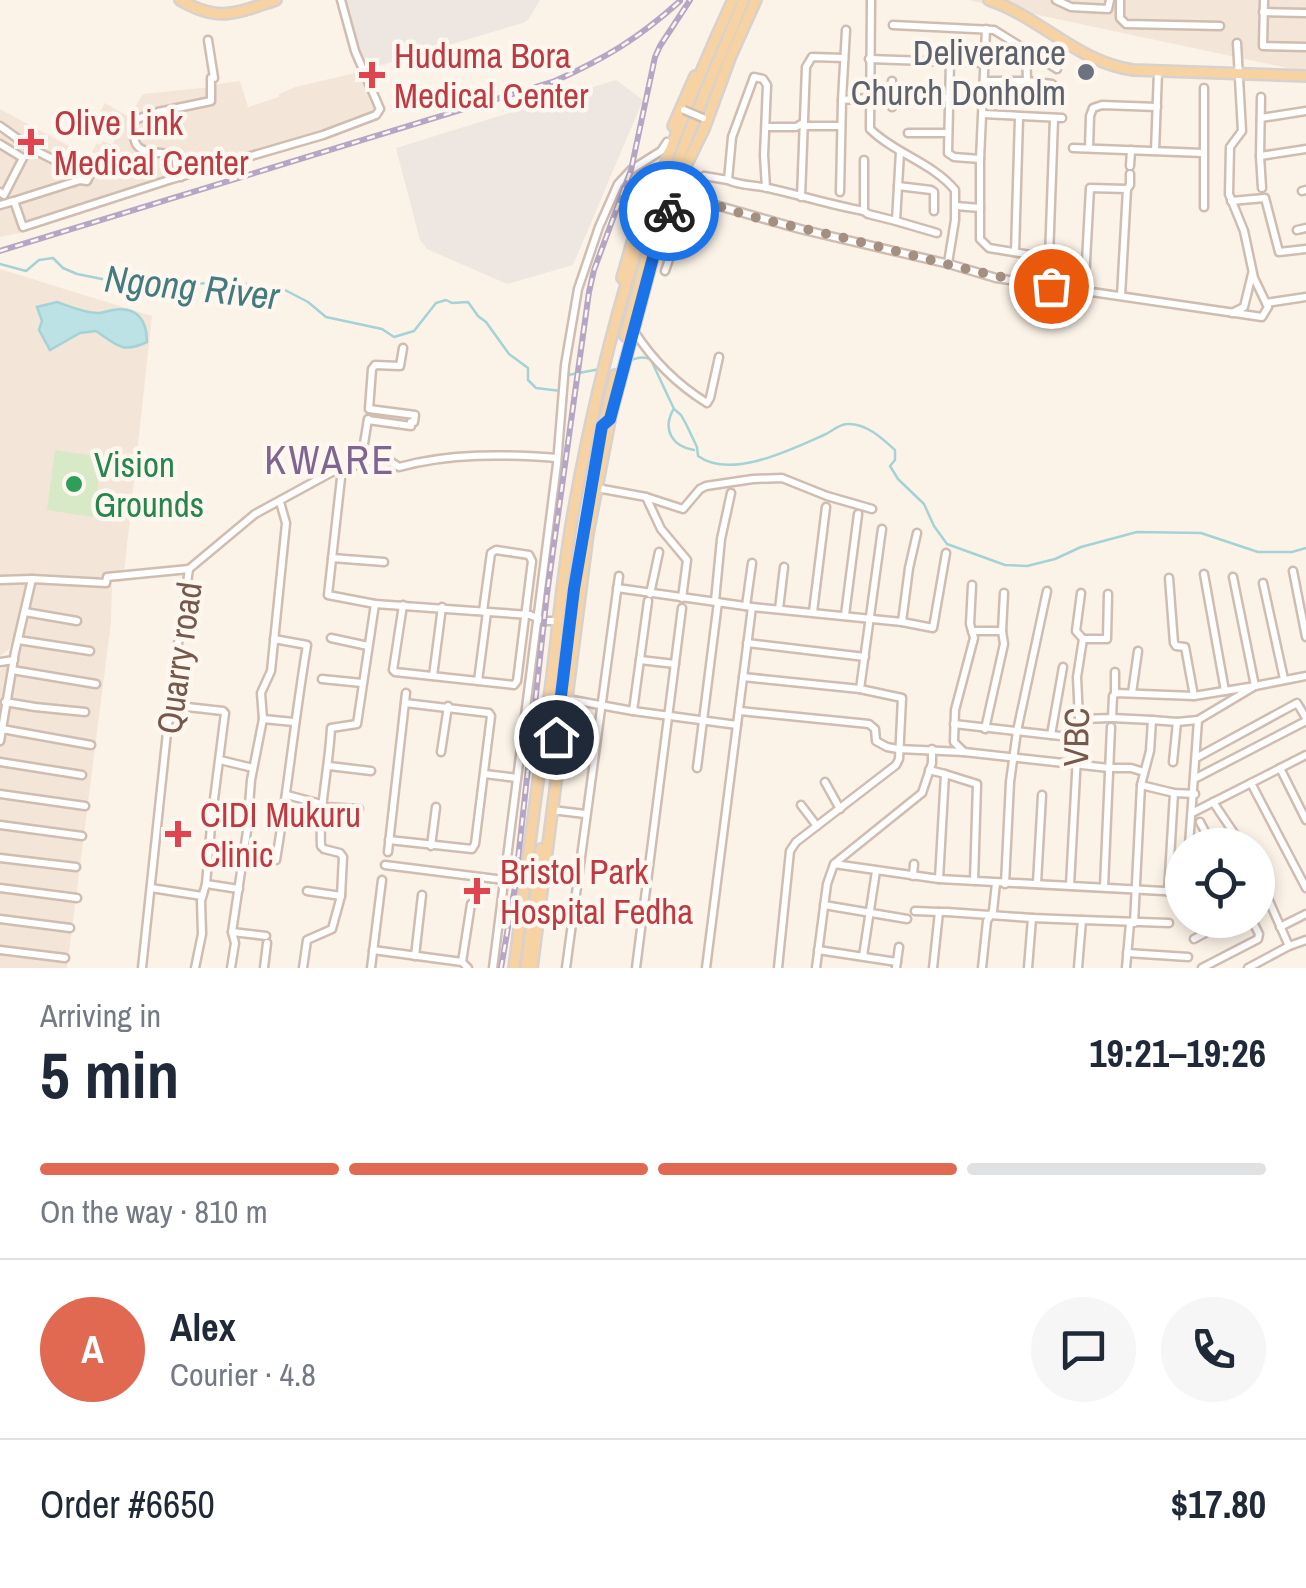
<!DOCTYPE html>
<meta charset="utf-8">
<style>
:root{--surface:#fff;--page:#f6f6f7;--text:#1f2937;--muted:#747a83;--line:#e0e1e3;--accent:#e16952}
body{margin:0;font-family:"Archivo Narrow",sans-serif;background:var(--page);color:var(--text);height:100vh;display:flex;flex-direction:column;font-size:38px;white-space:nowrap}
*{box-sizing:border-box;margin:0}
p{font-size:32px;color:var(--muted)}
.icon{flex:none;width:55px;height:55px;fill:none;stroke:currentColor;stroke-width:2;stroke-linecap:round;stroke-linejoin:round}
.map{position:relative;height:968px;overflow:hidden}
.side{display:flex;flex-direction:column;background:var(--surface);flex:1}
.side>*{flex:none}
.controls{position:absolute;left:1165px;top:828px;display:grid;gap:20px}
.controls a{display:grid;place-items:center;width:110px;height:110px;border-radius:50%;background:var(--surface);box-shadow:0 5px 15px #0003;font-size:50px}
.pin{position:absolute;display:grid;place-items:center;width:85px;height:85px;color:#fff;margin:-42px;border:5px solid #fff;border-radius:50%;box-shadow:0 2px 10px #0007}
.courier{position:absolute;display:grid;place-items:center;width:100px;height:100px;margin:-50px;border:8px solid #1a73e8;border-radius:50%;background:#fff;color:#222;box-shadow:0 2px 12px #0007}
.summary em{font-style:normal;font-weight:800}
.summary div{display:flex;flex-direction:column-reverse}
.summary{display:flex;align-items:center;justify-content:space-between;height:170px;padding:0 40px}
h1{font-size:65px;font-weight:800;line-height:75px}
.bar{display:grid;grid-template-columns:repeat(4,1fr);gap:15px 10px;align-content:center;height:120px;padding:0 40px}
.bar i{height:12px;border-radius:8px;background:var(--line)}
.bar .current{background:var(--accent)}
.bar p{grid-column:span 4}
.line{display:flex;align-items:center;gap:25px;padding:0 40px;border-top:2px solid var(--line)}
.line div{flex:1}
.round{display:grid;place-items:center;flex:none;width:105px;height:105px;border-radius:52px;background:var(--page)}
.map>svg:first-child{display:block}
.residential{fill:#f3e5d7}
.industrial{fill:#ede6e1}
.green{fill:#d7e9c7}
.water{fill:#bde2e5;stroke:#a4d2d6;stroke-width:2.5}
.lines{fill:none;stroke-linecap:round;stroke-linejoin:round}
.stream{stroke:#a4d2d6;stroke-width:2.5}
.minor-casing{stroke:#d0bdb1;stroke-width:11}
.major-casing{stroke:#d8d1cd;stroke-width:14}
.minor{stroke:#fff;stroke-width:6}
.major{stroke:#f7d3a4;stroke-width:9}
.rail-casing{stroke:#b5a6c6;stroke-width:6}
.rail{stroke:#fef7ef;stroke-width:2.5;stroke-dasharray:8;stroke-linecap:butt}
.minor-bridge-casing{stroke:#d0bdb1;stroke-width:11;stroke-linecap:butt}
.minor-bridge{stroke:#fff;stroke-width:6}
.done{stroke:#a48f83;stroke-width:10;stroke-dasharray:0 18}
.route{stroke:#1a73e8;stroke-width:12}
.worship-dot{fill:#6b7280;stroke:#fef7ef;stroke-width:4}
.health-dot{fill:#e0444e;stroke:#fef7ef;stroke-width:4}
.leisure-dot{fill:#2e9e5b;stroke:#fef7ef;stroke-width:4}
.labels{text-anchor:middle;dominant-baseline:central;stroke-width:9;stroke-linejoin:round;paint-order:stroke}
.worship-label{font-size:35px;fill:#5b616d;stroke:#fef7ef;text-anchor:end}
.health-label{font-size:35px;fill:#be3a42;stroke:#fef7ef;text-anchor:start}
.leisure-label{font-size:35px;fill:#27864d;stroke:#fef7ef;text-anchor:start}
.street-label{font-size:35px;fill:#75594d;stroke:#fef7ef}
.water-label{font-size:38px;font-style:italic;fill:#437b81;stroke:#fef7ef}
.quarter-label{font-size:40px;letter-spacing:2.5px;fill:#7f6591;stroke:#fef7ef}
</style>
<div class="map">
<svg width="1306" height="968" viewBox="0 0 1306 968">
<rect width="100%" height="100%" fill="#fcf3e8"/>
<g class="residential">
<path d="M968,0H1306V72Z"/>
<path d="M364,71L380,112L90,201L86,205L68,210L25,232L0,237V109L69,146L63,163L91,177L100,158L92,152L97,143L100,145L103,141L112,145L116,136L99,127L98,115L105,103L129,117L143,94L211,87L212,85L240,81L248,107L279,97V94L295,87Z"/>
<path d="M0,269L152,316L123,582L14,580L112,586L111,622L67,968H0V670L15,659L21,617L9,649L0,656Z"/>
</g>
<g class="industrial">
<path d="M343,0H540L528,20L523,23L365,70L357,53Z"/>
<path d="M616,80L643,100L573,265L507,284L427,249L420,240L396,148Z"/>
</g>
<path class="green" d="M55,450L102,457L93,517L47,510Z"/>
<path class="water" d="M57,302C69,306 84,313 97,313C102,313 107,311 113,310C136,306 147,319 147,342C122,354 117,345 96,331L80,333L50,350L39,330L42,321L37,307Z"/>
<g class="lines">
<g class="stream">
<path d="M0,264L26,271L39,260L53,258L63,268L77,274L152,289L176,283L246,284L285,290L308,302L326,317L382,329L394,337L414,331L436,303L446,300L452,303L468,302L478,316L486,322L509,354L528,368V380L536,388L561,391"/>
<path d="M627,361C636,359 643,355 651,360L674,409L681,415L686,424L697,447L698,456C731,480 792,449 826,434C832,431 840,424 847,424C866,423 882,438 895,450V460L890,466L898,479L924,504L934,526L947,544L1005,565L1027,566L1055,559L1081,547L1137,532L1201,533L1258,552H1292L1306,548"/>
<path d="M566,379L568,375L600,369"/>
<path d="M673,410C662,430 673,447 694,450"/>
</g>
<defs>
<g id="minor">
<path d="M871,0L870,129C894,153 933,163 955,190V220L948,263"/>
<path d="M1056,0L1071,7L1108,9L1110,0"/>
<path d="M1120,0V18L1126,24L1220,26"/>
<path d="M1264,0L1263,46L1306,47"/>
<path d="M1263,12L1306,13"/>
<path d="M893,25L994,30L1057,69"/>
<path d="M986,29L980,159V239L989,248L1049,258L1054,119"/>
<path d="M1026,48L1027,81"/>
<path d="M869,59L985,63"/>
<path d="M950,60L948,153L954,157L980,159"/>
<path d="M892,81V107"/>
<path d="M984,81H1027L1052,84"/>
<path d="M892,97L947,98"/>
<path d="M1261,97L1260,156L1262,188"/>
<path d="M842,100L846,30"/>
<path d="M983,114L1062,118"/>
<path d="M1261,118L1306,111"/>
<path d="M0,126L32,149L89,177L87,181L80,180L14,201L23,227L172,179L323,135L376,115L380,109L355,51L341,0"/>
<path d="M805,126H840"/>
<path d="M767,127H796L803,123"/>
<path d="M908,133H947"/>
<path d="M0,144L23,158L4,195L0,192"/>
<path d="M1073,148L1203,153"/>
<path d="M1089,148L1090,116L1093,108L1102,105L1157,107"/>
<path d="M1155,151L1158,72"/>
<path d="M1260,156L1306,149"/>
<path d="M864,160V211L868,214L896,221L900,152"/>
<path d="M1130,166L1131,150"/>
<path d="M704,176L728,180"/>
<path d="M181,177L177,170L175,155C146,150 130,157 134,120L158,112L211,101V78H214L208,40"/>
<path d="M898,186L931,190L934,192V211"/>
<path d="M678,188L712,204L800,229L949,264L996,278L1262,317L1268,307L1254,278L1244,231L1229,194L1230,147L1242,131L1237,43"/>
<path d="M766,188L764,155L767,85L763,79L754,77L732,137L728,180C741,186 754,185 768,188C800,195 831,205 864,211"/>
<path d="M1302,191L1306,190"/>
<path d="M840,192L842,100L869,98"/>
<path d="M801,197L806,67L812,57L844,58"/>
<path d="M1231,201L1265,198L1279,252L1306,249"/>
<path d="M0,205L14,201"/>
<path d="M956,206L980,208"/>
<path d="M1204,207V88"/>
<path d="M896,221L937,233"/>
<path d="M1297,230L1306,228"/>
<path d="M1015,252L1019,117"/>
<path d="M665,271L691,195"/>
<path d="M1085,280L1090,188L1127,189L1130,185V174"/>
<path d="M1121,296L1127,189"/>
<path d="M1266,303L1306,297"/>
<path d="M1232,313L1244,307L1252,274"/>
<path d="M634,331C652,359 678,385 707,403L710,398L719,357"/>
<path d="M368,420L411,426V422H414L415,415L369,409L372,369L375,365L400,366L403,348"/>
<path d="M361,462L368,419"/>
<path d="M597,488L646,497L661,529L687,560L682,598"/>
<path d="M646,497L683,509L700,489L706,486L753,479L782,478L827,496L872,509"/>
<path d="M332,558L384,562"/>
<path d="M1293,571L1306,637"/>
<path d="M1204,574L1225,691"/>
<path d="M1169,578L1174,643L1176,646L1185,647L1194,696"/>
<path d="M0,580L32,579L106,583L107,577L189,569"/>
<path d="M1263,583L1284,679"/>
<path d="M617,588L752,607L902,622L933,628L946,553"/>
<path d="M650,594L659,552"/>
<path d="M715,601L721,539L731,493"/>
<path d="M375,604L530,615L544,621H558"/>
<path d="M403,605L393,670L395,672L514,685L517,681L532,561L529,555L496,550L491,553L483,611"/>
<path d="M746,606L752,563"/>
<path d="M779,609L784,567"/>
<path d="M25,612L77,621"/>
<path d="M813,612L826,507"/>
<path d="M845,615L858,514"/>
<path d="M902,622L909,568L917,533"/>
<path d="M972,631H1002"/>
<path d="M331,638L368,646"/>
<path d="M274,639L307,645C295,716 288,788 276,860"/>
<path d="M1083,639H1107L1108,594"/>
<path d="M18,640L90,651"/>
<path d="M747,643L865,657"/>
<path d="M640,660L675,664"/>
<path d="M0,662L14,660"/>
<path d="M12,670L96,684"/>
<path d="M433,676L442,607"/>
<path d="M743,677L860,689L902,698L899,759L896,765L796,842L790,851L778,968"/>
<path d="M322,679L362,683"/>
<path d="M478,681L487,612"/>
<path d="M860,689L882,529"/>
<path d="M1115,693V672"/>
<path d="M1132,693L1138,651"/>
<path d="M567,699L633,711L737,725"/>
<path d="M5,702L35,707L85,712"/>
<path d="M169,705L223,711L225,713L212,815L206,884L201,901L202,934L195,968"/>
<path d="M633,711L648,601"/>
<path d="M740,711L869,724L875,729L876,741L887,747L898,749L964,752L1109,768H1131L1144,772"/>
<path d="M1112,718L1152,720"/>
<path d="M263,719L294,722"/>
<path d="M1079,719L1112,718L1113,696L1116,693L1194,696L1255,686L1233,577"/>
<path d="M954,724L1078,738"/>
<path d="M2,729L91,745"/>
<path d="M985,729L1004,644L1002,631L1004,593"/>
<path d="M1051,735L1063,667"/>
<path d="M0,741L15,652L32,579"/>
<path d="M441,752L448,706"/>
<path d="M964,752L954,742L955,710L974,638L970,624L972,585"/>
<path d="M1196,758L1297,703L1306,718"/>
<path d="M220,760L253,768"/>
<path d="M0,762L82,775"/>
<path d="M1173,762L1177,722"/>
<path d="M329,766L371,771"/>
<path d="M697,768L718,602"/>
<path d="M1280,768L1306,820"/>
<path d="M929,770L945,774L939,879"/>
<path d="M485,774L517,778"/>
<path d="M945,774L977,784L974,881"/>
<path d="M1196,778L1306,721"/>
<path d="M825,782L840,809"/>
<path d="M1251,783L1306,888"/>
<path d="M1141,785L1174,793L1195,794"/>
<path d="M0,794L85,806"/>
<path d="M287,795L321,804L325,807L359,809"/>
<path d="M1213,802L1242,845"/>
<path d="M801,805L817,826"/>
<path d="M552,810L585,814"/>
<path d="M1192,813L1306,755"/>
<path d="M1200,822L1212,845"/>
<path d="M0,825L82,836"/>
<path d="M389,840L472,849L475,844L491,716L489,713L405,703"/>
<path d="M1189,845L1198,720"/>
<path d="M431,846L436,807"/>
<path d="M388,852L406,693"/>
<path d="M0,858L76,867"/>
<path d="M835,863L922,793L932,763V749"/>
<path d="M385,865L504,880"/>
<path d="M913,876L914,864"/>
<path d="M1258,876L1289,946"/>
<path d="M1037,883L1042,795"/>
<path d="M206,884L239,889"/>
<path d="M1005,884L1010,782L1017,731L1047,591"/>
<path d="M1070,885L1079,719L1077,677L1083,639L1076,631L1081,593"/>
<path d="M1104,887L1111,727"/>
<path d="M0,888L77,898"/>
<path d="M151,888L202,896"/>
<path d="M307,891L341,896"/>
<path d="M1168,892L1174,793"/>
<path d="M824,905L907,919"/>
<path d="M915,911L939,912"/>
<path d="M1032,918L1082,920"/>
<path d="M0,919L70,928"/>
<path d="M1134,923L1141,785L1150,751L1152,720L1177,722L1198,720L1255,686L1306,676"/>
<path d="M1280,927L1306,914"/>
<path d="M232,932L266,936"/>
<path d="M1194,939L1229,920"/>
<path d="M0,950L65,958"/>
<path d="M373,950L462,962L468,968"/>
<path d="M818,950L897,962"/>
<path d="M1127,953L1188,957"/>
<path d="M415,956L422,895"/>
<path d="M863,956L876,871"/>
<path d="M462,962L471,904"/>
<path d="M142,968L168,723L172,714L169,705L189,569L255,514L332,472L374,460H388L399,467C450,453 504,454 557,458"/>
<path d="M231,968L235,943L232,932L247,831L251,780L263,719L261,693L271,671L286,523L280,502"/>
<path d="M264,968L267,943"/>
<path d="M303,968L307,940L332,929L341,896L343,857L340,853L324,849L321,846C319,806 329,768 331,728L357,724L375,604L328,595L342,469"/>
<path d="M371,968L382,880"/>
<path d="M493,968L557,464L565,365L578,289L599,227L618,184L631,170L661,151L667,142"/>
<path d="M566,968L619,576"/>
<path d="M636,968L682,608"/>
<path d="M706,968L752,607"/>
<path d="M816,968L827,884L834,864L939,879L1182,892"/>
<path d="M896,968L899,947"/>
<path d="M933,968L939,912H947L1032,918L1028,968"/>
<path d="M982,968L987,921L993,911L996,883"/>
<path d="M1078,968L1082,920L1169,923"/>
<path d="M1126,968L1130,923"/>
<path d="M1202,968L1258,939L1259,934L1252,920"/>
<path d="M1248,968L1289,946L1306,940"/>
</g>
<g id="major">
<path d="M180,0C219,23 236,13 276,0"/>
<path d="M989,0C1040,17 1079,63 1133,70L1306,76"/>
<path d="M673,126L695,76"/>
<path d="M622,278L637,225"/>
<path d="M625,336L660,207L706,90L744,0"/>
<path d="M598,448L615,375"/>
<path d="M514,968C526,871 539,773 552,676C559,618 564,560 575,503C606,330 658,160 733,0"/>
<path d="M526,968L541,849"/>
<path d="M532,968L588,534L611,415L655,250L682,174L704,129L730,58L756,0"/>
</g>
</defs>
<use href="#minor" class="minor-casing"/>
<use href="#major" class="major-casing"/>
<use href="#minor" class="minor"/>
<use href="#major" class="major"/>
<defs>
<g id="rail">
<path d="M0,251L555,81C606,58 639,38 680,1"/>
<path d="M501,968L515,887L547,594L589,292L594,270L631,170L655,57L660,46L690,0"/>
</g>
</defs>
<use href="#rail" class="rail-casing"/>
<use href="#rail" class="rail"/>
<defs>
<path id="minor-bridge" d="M684,110L703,118"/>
</defs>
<use href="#minor-bridge" class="minor-bridge-casing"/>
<use href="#minor-bridge" class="minor-bridge"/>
</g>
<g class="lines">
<path class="done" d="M669,211L678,188C727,215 786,224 840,237C911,254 979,275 1051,286"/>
<path class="route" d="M556,737L574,589L602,426L610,419L655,250L669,211"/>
</g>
<circle class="worship-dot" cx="1086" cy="72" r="10"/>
<g class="health-dot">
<path d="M367 60h10v10h10v10h-10v10h-10v-10h-10v-10h10z"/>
<path d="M26 127h10v10h10v10h-10v10h-10v-10h-10v-10h10z"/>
<path d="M173 819h10v10h10v10h-10v10h-10v-10h-10v-10h10z"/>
<path d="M472 876h10v10h10v10h-10v10h-10v-10h-10v-10h10z"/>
</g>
<circle class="leisure-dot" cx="74" cy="484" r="10"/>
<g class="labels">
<g class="worship-label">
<text x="1066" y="52">Deliverance<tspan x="1066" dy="40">Church Donholm</tspan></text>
</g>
<g class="health-label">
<text x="394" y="55">Huduma Bora<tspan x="394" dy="40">Medical Center</tspan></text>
<text x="54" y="122">Olive Link<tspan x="54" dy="40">Medical Center</tspan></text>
<text x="200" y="814">CIDI Mukuru<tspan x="200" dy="40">Clinic</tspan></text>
<text x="500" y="871">Bristol Park<tspan x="500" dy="40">Hospital Fedha</tspan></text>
</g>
<g class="leisure-label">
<text x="94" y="464">Vision<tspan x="94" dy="40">Grounds</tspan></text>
</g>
<g class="street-label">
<text transform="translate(179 658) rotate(-82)">Quarry road</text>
<text transform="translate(1076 737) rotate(-89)">VBC</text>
</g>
<g class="water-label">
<text transform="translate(192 287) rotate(6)">Ngong River</text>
</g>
<g class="quarter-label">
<text x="330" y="459">KWARE</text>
</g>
</g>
</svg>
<div class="controls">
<a><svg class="icon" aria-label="locate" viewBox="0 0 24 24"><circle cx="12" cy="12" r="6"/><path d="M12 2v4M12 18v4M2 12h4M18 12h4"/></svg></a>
</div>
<div class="pin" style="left:1051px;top:286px;background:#ea580c"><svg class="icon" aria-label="bag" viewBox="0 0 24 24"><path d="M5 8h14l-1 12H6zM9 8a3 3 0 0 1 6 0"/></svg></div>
<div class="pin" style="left:556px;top:737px;background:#1f2937"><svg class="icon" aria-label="home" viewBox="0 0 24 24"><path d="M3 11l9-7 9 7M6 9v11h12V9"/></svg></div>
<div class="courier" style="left:669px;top:211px"><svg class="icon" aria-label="bike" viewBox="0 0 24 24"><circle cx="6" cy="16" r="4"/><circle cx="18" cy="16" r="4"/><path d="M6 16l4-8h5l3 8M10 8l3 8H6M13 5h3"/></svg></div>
</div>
<section class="side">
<div class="summary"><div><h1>5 min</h1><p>Arriving in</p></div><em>19:21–19:26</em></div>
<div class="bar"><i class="current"></i><i class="current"></i><i class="current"></i><i></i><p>On the way · 810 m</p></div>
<div class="line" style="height:180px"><b class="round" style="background:var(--accent);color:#fff">A</b><div><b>Alex</b><p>Courier · 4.8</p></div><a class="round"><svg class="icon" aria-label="chat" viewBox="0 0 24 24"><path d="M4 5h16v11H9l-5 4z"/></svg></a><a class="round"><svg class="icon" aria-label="phone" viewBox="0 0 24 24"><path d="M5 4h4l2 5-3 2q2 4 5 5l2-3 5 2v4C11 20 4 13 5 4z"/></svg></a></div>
<div class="line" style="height:130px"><div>Order #6650</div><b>$17.80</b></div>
</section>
